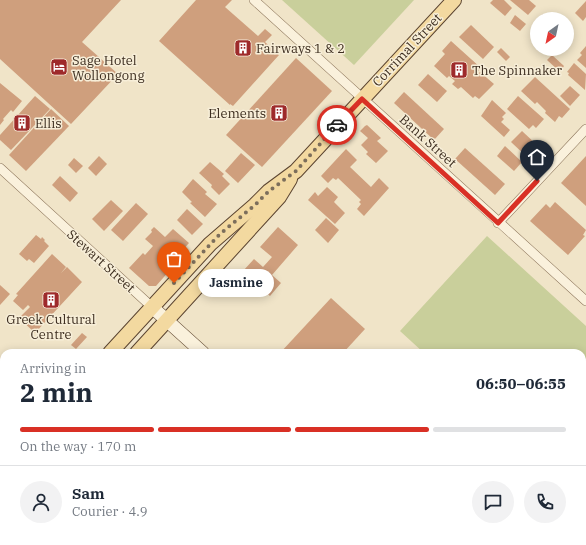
<!DOCTYPE html>
<meta charset="utf-8">
<style>
:root{--surface:#fff;--page:#f2f2f3;--text:#1f2937;--muted:#747a83;--line:#e0e1e3;--accent:#d93025}
body{margin:0;font-family:"IBM Plex Serif",serif;background:var(--page);color:var(--text);height:100vh;display:flex;flex-direction:column;font-size:15px;white-space:nowrap}
*{box-sizing:border-box;margin:0}
p{font-size:13px;color:var(--muted)}
.icon{flex:none;width:22px;height:22px;fill:none;stroke:currentColor;stroke-width:2;stroke-linecap:round;stroke-linejoin:round}
.map{position:relative;flex:1;overflow:hidden}
.side{position:absolute;left:0px;top:349px;width:586px;height:196px;display:flex;flex-direction:column;background:var(--surface);border-radius:12px 12px 0 0;box-shadow:0 2px 10px #0003}
.side>*{flex:none}
.needle{width:26px;rotate:213deg}
.controls{position:absolute;left:530px;top:12px;display:grid;gap:8px}
.controls a{display:grid;place-items:center;width:44px;height:44px;border-radius:50%;background:var(--surface);box-shadow:0 2px 10px #0003;font-size:20px}
.pin{position:absolute;display:grid;place-items:center;width:34px;height:34px;color:#fff;margin:-41px -17px;border-radius:50% 50% 50% 0;rotate:-45deg;box-shadow:0 0 4px #0007}
.pin .icon{rotate:45deg}
.courier{position:absolute;display:grid;place-items:center;width:40px;height:40px;margin:-20px;border:3px solid #d93025;border-radius:50%;background:#fff;color:#222;box-shadow:0 1px 5px #0007}
.bubble{position:absolute;height:28px;border-radius:14px;background:var(--surface);box-shadow:0 2px 10px #0003;font-size:13px;font-weight:800;line-height:28px;text-align:center}
.headline em{font-style:normal;font-weight:800}
.headline div{display:flex;flex-direction:column-reverse}
.headline{display:flex;align-items:center;justify-content:space-between;height:68px;padding:0 20px}
h1{font-size:26px;font-weight:800;line-height:30px}
.bar{display:grid;grid-template-columns:repeat(4,1fr);gap:6px 4px;align-content:center;height:48px;padding:0 20px}
.bar i{height:5px;border-radius:3px;background:var(--line)}
.bar .on{background:var(--accent)}
.bar p{grid-column:span 4}
.line{display:flex;align-items:center;gap:10px;padding:0 20px;border-top:1px solid var(--line)}
.line div{flex:1}
.round{display:grid;place-items:center;flex:none;width:42px;height:42px;border-radius:21px;background:var(--page)}
.map>svg:first-child{display:block}
.green{fill:#c9cf9b}
.building{fill:#cf9f7d}
.lines{fill:none;stroke-linecap:round;stroke-linejoin:round}
.street-casing{stroke:#8d765c;stroke-width:10}
.secondary-casing{stroke:#6f573f;stroke-width:14}
.primary-casing{stroke:#5b4430;stroke-width:16}
.street{stroke:#faf1dc;stroke-width:9}
.secondary{stroke:#faf1dc;stroke-width:13}
.primary{stroke:#f3d9a0;stroke-width:14}
.done{stroke:#7c6e5b;stroke-width:4;stroke-dasharray:0 7.2}
.route{stroke:#d93025;stroke-width:5}
.labels{text-anchor:middle;dominant-baseline:central;stroke-width:3;stroke-linejoin:round;paint-order:stroke}
.poi-label{font-size:13px;fill:#3d2e20;stroke:#f7eed8;text-anchor:start}
.street-label{font-size:13px;fill:#3d2e20;stroke:#f7eed8}
</style>
<div class="map">
<svg width="586" height="545" viewBox="0 0 586 545">
<rect width="100%" height="100%" fill="#f0e4c8"/>
<g class="green">
<path d="M282,0H414L354,65Z"/>
<path d="M487,236L586,326V369L582,374V353H424L400,331Z"/>
</g>
<g class="building">
<path d="M0,0H121L82,42L118,74L71,124L0,59Z"/>
<path d="M196,0H232L225,7L258,36L265,29L272,35L265,42L279,55L233,106L230,104V105L159,41Z"/>
<path d="M493,0H504L512,8L505,16L490,3Z"/>
<path d="M510,0H529L536,6L528,15Z"/>
<path d="M586,1V17L583,21L575,13Z"/>
<path d="M549,13L556,19H538L543,14L545,17Z"/>
<path d="M515,15L526,24L520,31L510,23Z"/>
<path d="M471,25L494,47L483,59L459,37Z"/>
<path d="M451,41L481,68L476,73L477,75L480,72L494,84L479,99L475,96L473,98L461,87L458,89L452,84L455,81L449,76L447,78L434,66L445,54L442,51Z"/>
<path d="M586,46V68L577,60L582,55L580,53Z"/>
<path d="M501,48L510,57L506,61L497,52Z"/>
<path d="M552,55L564,66L560,72L547,60Z"/>
<path d="M296,58L332,91L262,167L226,135Z"/>
<path d="M574,63L586,74L585,90L568,75L569,73L567,72Z"/>
<path d="M428,74L447,91L437,102L418,85Z"/>
<path d="M535,77L570,109L562,118L559,116L555,122L545,113L546,111L537,102L535,104L521,91Z"/>
<path d="M0,83L22,101L13,112L11,110L3,119L4,120L0,125Z"/>
<path d="M570,86L580,95L570,106L560,96Z"/>
<path d="M404,92L444,129L434,140L394,103Z"/>
<path d="M35,96L50,109L11,150L0,140V135Z"/>
<path d="M518,96L544,119L536,128L533,125L529,129L507,109Z"/>
<path d="M492,100L506,113L502,117L504,119L501,122L510,130L504,137L481,116Z"/>
<path d="M51,109L69,126L26,171L9,155Z"/>
<path d="M367,125L381,138L377,141L388,151L376,163L366,154L368,152L361,145L368,138L360,131L365,126Z"/>
<path d="M522,131L537,145L527,157L511,142Z"/>
<path d="M505,146L522,162L514,171L497,156Z"/>
<path d="M465,148L505,184L495,195L455,159Z"/>
<path d="M346,149L357,160L350,167L371,187L379,178L389,188L364,216L357,209L361,204L359,202L361,200L338,178L336,180L333,178L328,183L321,176Z"/>
<path d="M241,153L255,165L238,183L225,171Z"/>
<path d="M99,156L107,164L96,176L88,168Z"/>
<path d="M586,156V206L561,183Z"/>
<path d="M74,158L83,166L76,173L68,165Z"/>
<path d="M210,162L224,174L222,176L230,184L219,195L211,187L212,185L199,173Z"/>
<path d="M60,176L78,193L70,202L52,185Z"/>
<path d="M193,179L207,192L205,194L217,204L205,217L190,203L192,202L182,192Z"/>
<path d="M327,187L338,197L334,202L345,213L335,224L308,200L315,192L318,196Z"/>
<path d="M111,200L123,211L104,231L92,219Z"/>
<path d="M555,202L586,230L583,235L585,236L568,255L530,221L546,204L550,208Z"/>
<path d="M136,203L148,214L123,241L111,230Z"/>
<path d="M187,209L203,224L192,235L177,220Z"/>
<path d="M326,218L339,230L328,243L315,230Z"/>
<path d="M154,227L165,237L173,229L189,243L179,254L169,245L161,253L172,263L171,269L156,286H149L129,268L143,253L145,255L153,246L145,239L152,232L151,230Z"/>
<path d="M278,227L298,245L272,275L281,283L270,296L243,271L254,259L263,267L272,257L260,247Z"/>
<path d="M36,235L41,239L42,237L45,240L44,241L49,246L34,263L29,259L27,261L19,254Z"/>
<path d="M52,254L66,267L61,273L67,267L82,282L35,333L19,318L30,307L28,305L23,310L13,301L18,295L16,294Z"/>
<path d="M0,285L10,294L0,305Z"/>
<path d="M331,298L365,329L343,353H280Z"/>
<path d="M82,333L87,337L76,349L71,345Z"/>
<path d="M586,432V450L582,446V437Z"/>
<path d="M582,453L586,457V476L582,472Z"/>
<path d="M4,518V541H70L67,545H0V522Z"/>
<path d="M173,541H233L237,545H170Z"/>
<path d="M301,541H379L383,545H297Z"/>
<path d="M485,541H503L507,545H481Z"/>
<path d="M514,541H532L528,545H519Z"/>
</g>
<g class="lines">
<defs>
<g id="street">
<path d="M254,0L586,301"/>
<path d="M0,168L152,307"/>
<path d="M498,223L586,129"/>
<path d="M582,502L586,506"/>
</g>
<g id="secondary">
<path d="M152,307L203,353"/>
<path d="M582,399L586,395"/>
<path d="M0,438L4,441"/>
<path d="M113,541L118,545"/>
<path d="M407,541L411,545"/>
<path d="M450,545L454,541"/>
</g>
<g id="primary">
<path d="M110,353L210,244L255,205L269,191L296,171L454,0"/>
<path d="M137,353L279,197L290,179"/>
<path d="M0,493L4,488"/>
</g>
</defs>
<use href="#street" class="street-casing"/>
<use href="#secondary" class="secondary-casing"/>
<use href="#primary" class="primary-casing"/>
<use href="#street" class="street"/>
<use href="#secondary" class="secondary"/>
<use href="#primary" class="primary"/>
</g>
<g class="lines">
<path class="done" d="M174,283L220,234L255,205L269,191L296,171L337,125"/>
<path class="route" d="M337,125L362,99L498,223L537,181"/>
</g>
<defs>
<symbol id="building-square" viewBox="-11 -11 22 22"><rect x="-9" y="-9" width="18" height="18" rx="4" fill="#9e2a2b" stroke="#f7eed8"/><path d="M-4-6H4V6H1V3H-1V6H-4ZM-2.5-4.3h1.7v1.8h-1.7ZM.8-4.3h1.7v1.8H.8ZM-2.5-1h1.7V.8h-1.7ZM.8-1h1.7V.8H.8Z" fill="#fff"/></symbol>
<symbol id="hotel-square" viewBox="-11 -11 22 22"><rect x="-9" y="-9" width="18" height="18" rx="4" fill="#9e2a2b" stroke="#f7eed8"/><path d="M-6-4.5h1.5V1H6V5H4.5V3h-9V5H-6ZM-4 0a1.8 1.8 0 1 1 3.6 0ZM.5 0V-2.5h3Q6-2.5 6 0Z" fill="#fff"/></symbol>
</defs>
<g fill-rule="evenodd">
<use href="#building-square" x="233" y="38" width="20" height="20"/>
<use href="#hotel-square" x="49" y="57" width="20" height="20"/>
<use href="#building-square" x="449" y="60" width="20" height="20"/>
<use href="#building-square" x="269" y="103" width="20" height="20"/>
<use href="#building-square" x="12" y="113" width="20" height="20"/>
<use href="#building-square" x="41" y="290" width="20" height="20"/>
</g>
<g class="labels">
<g class="poi-label">
<text x="256" y="48">Fairways 1 &amp; 2</text>
<text x="72" y="60">Sage Hotel<tspan x="72" dy="15">Wollongong</tspan></text>
<text x="472" y="70">The Spinnaker</text>
<text x="266" y="113" text-anchor="end">Elements</text>
<text x="35" y="123">Ellis</text>
<text x="51" y="319" text-anchor="middle">Greek Cultural<tspan x="51" dy="15">Centre</tspan></text>
</g>
<g class="street-label">
<text transform="translate(407 50) rotate(-47)">Corrimal Street</text>
<text transform="translate(428 141) rotate(42)">Bank Street</text>
<text transform="translate(101 261) rotate(42)">Stewart Street</text>
</g>
</g>
</svg>
<div class="controls">
<a><svg class="needle" viewBox="-14 -14 28 28"><path d="M0-13l5 13h-10z" fill="#e53935"/><path d="M0 13l5-13h-10z" fill="#747a83"/></svg></a>
</div>
<div class="pin" style="left:174px;top:283px;background:#ea580c"><svg class="icon" aria-label="bag" viewBox="0 0 24 24"><path d="M5 8h14l-1 12H6zM9 8a3 3 0 0 1 6 0"/></svg></div>
<div class="pin" style="left:537px;top:181px;background:#1f2937"><svg class="icon" aria-label="home" viewBox="0 0 24 24"><path d="M3 11l9-7 9 7M6 9v11h12V9"/></svg></div>
<div class="courier" style="left:337px;top:125px"><svg class="icon" aria-label="car" viewBox="0 0 24 24"><path d="M5 17H2v-5l4-1 3-4h7l3 4 3 1v5h-3M9 17h6M6 11h13"/><circle cx="7" cy="17" r="2"/><circle cx="17" cy="17" r="2"/></svg></div>
<div class="bubble" style="left:198px;top:269px;width:76px">Jasmine</div>
<section class="side">
<div class="headline"><div><h1>2 min</h1><p>Arriving in</p></div><em>06:50–06:55</em></div>
<div class="bar"><i class="on"></i><i class="on"></i><i class="on"></i><i></i><p>On the way · 170 m</p></div>
<div class="line" style="height:72px"><a class="round"><svg class="icon" aria-label="person" viewBox="0 0 24 24"><circle cx="12" cy="8" r="4"/><path d="M4 21q1-7 8-7t8 7"/></svg></a><div><b>Sam</b><p>Courier · 4.9</p></div><a class="round"><svg class="icon" aria-label="chat" viewBox="0 0 24 24"><path d="M4 5h16v11H9l-5 4z"/></svg></a><a class="round"><svg class="icon" aria-label="phone" viewBox="0 0 24 24"><path d="M5 4h4l2 5-3 2q2 4 5 5l2-3 5 2v4C11 20 4 13 5 4z"/></svg></a></div>
</section>
</div>
